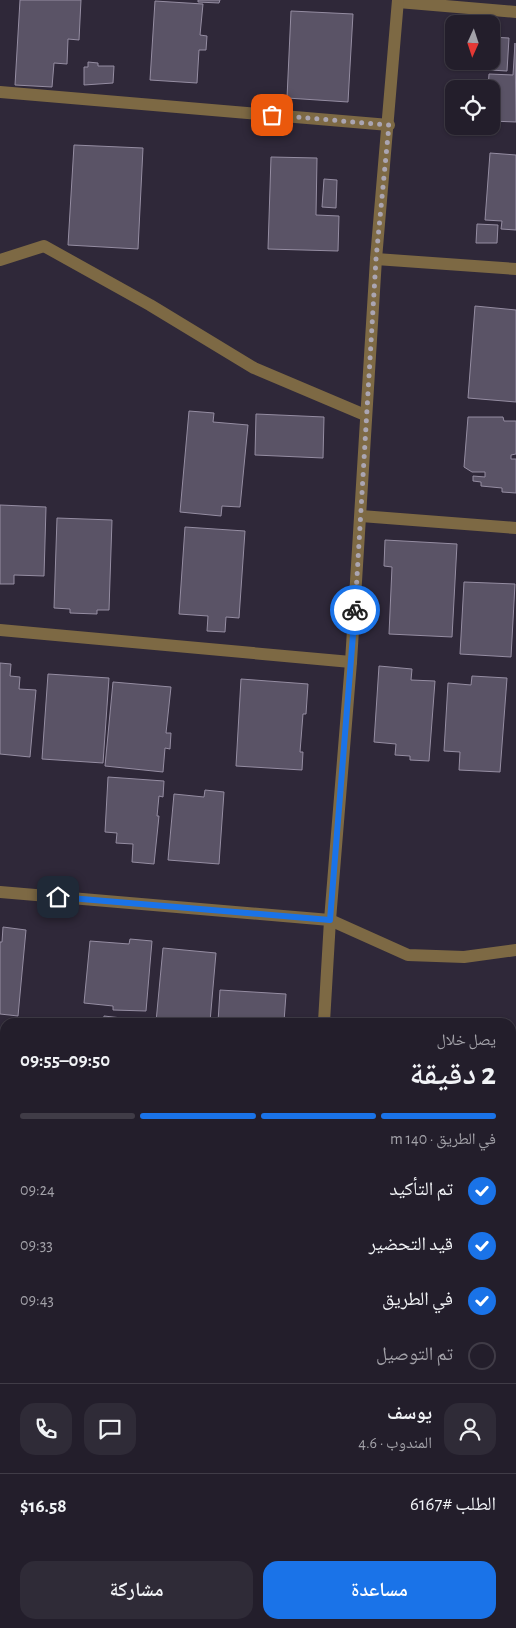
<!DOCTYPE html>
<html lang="ar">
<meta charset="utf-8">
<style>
:root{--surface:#231e2b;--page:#2f2b37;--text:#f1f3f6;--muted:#a3a2a9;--line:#403c47;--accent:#1a73e8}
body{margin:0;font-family:"Alegreya Sans","Noto Naskh Arabic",sans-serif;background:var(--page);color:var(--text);direction:rtl;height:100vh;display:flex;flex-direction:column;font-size:19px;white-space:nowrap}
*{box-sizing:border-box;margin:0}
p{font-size:16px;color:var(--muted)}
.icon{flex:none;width:28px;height:28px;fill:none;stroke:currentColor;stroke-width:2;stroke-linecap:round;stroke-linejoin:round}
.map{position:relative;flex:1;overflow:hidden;direction:ltr}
.details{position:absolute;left:0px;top:1018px;width:516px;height:611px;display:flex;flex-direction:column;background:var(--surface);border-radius:15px 15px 0 0;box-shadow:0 1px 4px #0004,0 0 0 1px var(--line);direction:rtl}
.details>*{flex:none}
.needle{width:32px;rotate:183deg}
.controls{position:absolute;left:445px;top:15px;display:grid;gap:10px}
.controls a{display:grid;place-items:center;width:55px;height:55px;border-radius:10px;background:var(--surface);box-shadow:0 1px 4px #0004,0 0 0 1px var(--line);font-size:25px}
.pin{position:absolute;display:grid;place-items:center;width:42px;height:42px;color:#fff;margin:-21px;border-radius:10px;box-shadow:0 2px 8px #0006}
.courier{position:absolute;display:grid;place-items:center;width:50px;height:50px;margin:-25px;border:4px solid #1a73e8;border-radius:50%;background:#fff;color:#222;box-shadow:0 1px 6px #0007}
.headline em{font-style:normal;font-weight:600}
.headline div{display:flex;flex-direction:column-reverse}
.headline{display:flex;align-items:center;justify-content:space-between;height:85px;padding:0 20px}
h1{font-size:32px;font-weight:600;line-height:38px}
.bar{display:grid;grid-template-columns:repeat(4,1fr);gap:8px 5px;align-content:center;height:60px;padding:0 20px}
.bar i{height:6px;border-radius:4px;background:var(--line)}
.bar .active{background:var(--accent)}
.bar p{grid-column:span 4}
.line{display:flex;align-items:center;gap:12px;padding:0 20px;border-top:1px solid var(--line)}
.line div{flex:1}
.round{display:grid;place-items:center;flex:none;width:52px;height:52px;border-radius:15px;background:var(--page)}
ol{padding:0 20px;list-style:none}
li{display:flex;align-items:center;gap:15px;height:55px}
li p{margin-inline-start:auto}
li .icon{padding:5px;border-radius:50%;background:var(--accent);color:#fff;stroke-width:4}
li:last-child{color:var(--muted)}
li i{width:28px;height:28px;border:2px solid var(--line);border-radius:50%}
.button{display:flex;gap:10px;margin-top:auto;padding:10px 20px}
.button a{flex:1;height:58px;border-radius:15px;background:var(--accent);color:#fff;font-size:20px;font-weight:600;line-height:58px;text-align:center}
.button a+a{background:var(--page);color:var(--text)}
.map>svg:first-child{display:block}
.building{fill:#5a5366;stroke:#958da2}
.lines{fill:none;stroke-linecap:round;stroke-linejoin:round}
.minor{stroke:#7d6944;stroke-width:12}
.done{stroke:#aaa5b2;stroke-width:5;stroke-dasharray:0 9}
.route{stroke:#1a73e8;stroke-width:6}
</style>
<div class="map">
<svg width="516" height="1628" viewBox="0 0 516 1628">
<rect width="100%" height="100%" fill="#2f2839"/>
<g class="building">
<path d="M20,0H81L79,40L68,39L67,64L54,63L52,87L15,85Z"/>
<path d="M198,0H220L219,3L198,2Z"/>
<path d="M155,1L203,4L200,35L207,36L206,50H199L197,83L150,80Z"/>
<path d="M291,11L353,14L348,102L287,98Z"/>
<path d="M491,37L509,38L507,71L490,70Z"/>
<path d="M515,43L516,122L491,121V89H488L489,74L513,75Z"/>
<path d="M88,62L98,63V66H114L113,83L84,85V67H88Z"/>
<path d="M74,145L143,148L138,249L68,245Z"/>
<path d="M490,153L516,155V230L501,229L502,221L485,220Z"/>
<path d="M271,157L317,158L316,215L339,216L338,251L268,249Z"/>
<path d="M324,179L337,180L336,208L322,207Z"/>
<path d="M477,224L498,225L497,243H476Z"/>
<path d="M475,306L516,310V402L468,398Z"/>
<path d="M189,411L214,413L213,422L248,425L240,507L222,506L221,516L180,512Z"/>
<path d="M256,414L324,417L323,458L255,455Z"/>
<path d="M468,417H503L504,421H516V454L511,455V459H516V493L502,492V488L481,486V482L473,481V476L485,477V472H472L464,467Z"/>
<path d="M0,505L46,507L44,576L14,575V584H0Z"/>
<path d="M57,518L112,520L109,610H97V614L70,613V609L54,608Z"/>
<path d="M185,527L245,531L239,618L226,617L225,632L207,631L208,616L179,614Z"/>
<path d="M385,540L457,544L452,637L389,634L392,567L384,566Z"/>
<path d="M464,582L515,584L511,657L460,654Z"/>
<path d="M0,663L11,664L10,676L20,677L19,689L36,690L30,757L0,754Z"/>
<path d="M379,666L412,669L411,680L435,681L429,761L410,760V756L395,755L396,744L374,742Z"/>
<path d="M48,674L109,678L103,763L42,759Z"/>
<path d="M472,676L507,678L500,772L459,770L460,752L444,751L448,683L471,685Z"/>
<path d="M241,679L308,684L306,714H303L300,752H303L302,770L236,766Z"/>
<path d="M113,682L171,687L166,733H171L170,749L165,748L163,772L105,766Z"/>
<path d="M108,777L164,781L163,797L159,796L157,816H159L154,864L132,862L133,844L116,843L117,833L105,832Z"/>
<path d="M205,790L224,792L219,864L168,860L174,794L204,797Z"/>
<path d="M3,927L26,930L18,1016L0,1014V942H2Z"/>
<path d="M130,939L152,941L146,1011L113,1010V1006L84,1003L90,941L129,944Z"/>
<path d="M163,948L216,953L210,1022L173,1020V1022H156Z"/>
<path d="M220,990L286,994L284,1022H218Z"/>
<path d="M104,1016L131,1019L130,1022H103Z"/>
<path d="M0,1037L5,1038L4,1128H0Z"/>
<rect x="511" y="1087" width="5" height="58"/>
<rect x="0" y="1188" width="5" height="24"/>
<rect x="511" y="1189" width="5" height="24"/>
<path d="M0,1220H3V1231H5V1272H0Z"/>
<rect x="511" y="1239" width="5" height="55"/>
<path d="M0,1289H5V1321L0,1320Z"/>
<path d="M0,1568H5V1624H33V1628H0Z"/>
<path d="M115,1624H163L162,1628H114Z"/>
<path d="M311,1624H414V1627L408,1628H310Z"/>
</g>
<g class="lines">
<g class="minor">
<path d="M398,2L516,12"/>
<path d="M0,92L389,125"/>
<path d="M376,259L516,269"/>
<path d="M0,260L44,246L150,305L254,368L365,415"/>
<path d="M361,516L516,528"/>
<path d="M0,630L351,662"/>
<path d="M0,892L330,920L408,955L464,957L516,950"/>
<path d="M324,1022L330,920L351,662L376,259L398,0"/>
<path d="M0,1150L5,1151"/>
<path d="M511,1184H516"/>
<path d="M511,1320H516"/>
<path d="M0,1410L5,1411"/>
<path d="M284,1628L285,1624"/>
</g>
</g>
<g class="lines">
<path class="done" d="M272,115L389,125L376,259L355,610"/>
<path class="route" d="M58,897L330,920L355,610"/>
</g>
</svg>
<div class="controls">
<a><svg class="needle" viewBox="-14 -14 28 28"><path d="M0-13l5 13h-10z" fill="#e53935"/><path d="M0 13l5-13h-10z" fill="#a3a2a9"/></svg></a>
<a><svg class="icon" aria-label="locate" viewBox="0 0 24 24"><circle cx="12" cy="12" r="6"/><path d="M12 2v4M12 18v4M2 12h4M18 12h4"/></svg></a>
</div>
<div class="pin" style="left:272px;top:115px;background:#ea580c"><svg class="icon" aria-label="bag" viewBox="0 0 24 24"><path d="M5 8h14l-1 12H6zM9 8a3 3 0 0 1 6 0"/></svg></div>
<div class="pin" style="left:58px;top:897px;background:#1f2937"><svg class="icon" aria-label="home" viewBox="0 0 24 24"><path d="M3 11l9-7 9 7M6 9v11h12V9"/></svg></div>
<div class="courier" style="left:355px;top:610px"><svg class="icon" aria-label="bike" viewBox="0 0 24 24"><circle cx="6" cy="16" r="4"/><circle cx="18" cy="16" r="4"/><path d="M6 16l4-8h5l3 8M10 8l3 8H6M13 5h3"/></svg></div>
<section class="details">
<div class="headline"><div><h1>2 دقيقة</h1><p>يصل خلال</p></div><em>09:50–09:55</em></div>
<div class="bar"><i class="active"></i><i class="active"></i><i class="active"></i><i></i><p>في الطريق · 140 m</p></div>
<ol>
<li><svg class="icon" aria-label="check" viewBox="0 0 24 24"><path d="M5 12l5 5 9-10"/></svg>تم التأكيد<p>09:24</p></li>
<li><svg class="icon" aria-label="check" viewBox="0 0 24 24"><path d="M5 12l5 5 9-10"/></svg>قيد التحضير<p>09:33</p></li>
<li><svg class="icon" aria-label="check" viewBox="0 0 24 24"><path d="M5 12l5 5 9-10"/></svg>في الطريق<p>09:43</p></li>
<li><i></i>تم التوصيل</li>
</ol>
<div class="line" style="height:90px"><a class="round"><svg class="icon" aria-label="person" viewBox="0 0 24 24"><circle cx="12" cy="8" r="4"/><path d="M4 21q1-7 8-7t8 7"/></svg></a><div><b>يوسف</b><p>المندوب · 4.6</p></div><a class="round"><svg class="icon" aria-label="chat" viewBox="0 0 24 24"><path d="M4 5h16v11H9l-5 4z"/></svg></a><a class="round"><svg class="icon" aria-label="phone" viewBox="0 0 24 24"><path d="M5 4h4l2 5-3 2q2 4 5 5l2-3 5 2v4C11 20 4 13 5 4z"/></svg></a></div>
<div class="line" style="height:65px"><div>الطلب #6167</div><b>$16.58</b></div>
<div class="button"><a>مساعدة</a><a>مشاركة</a></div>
</section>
</div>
